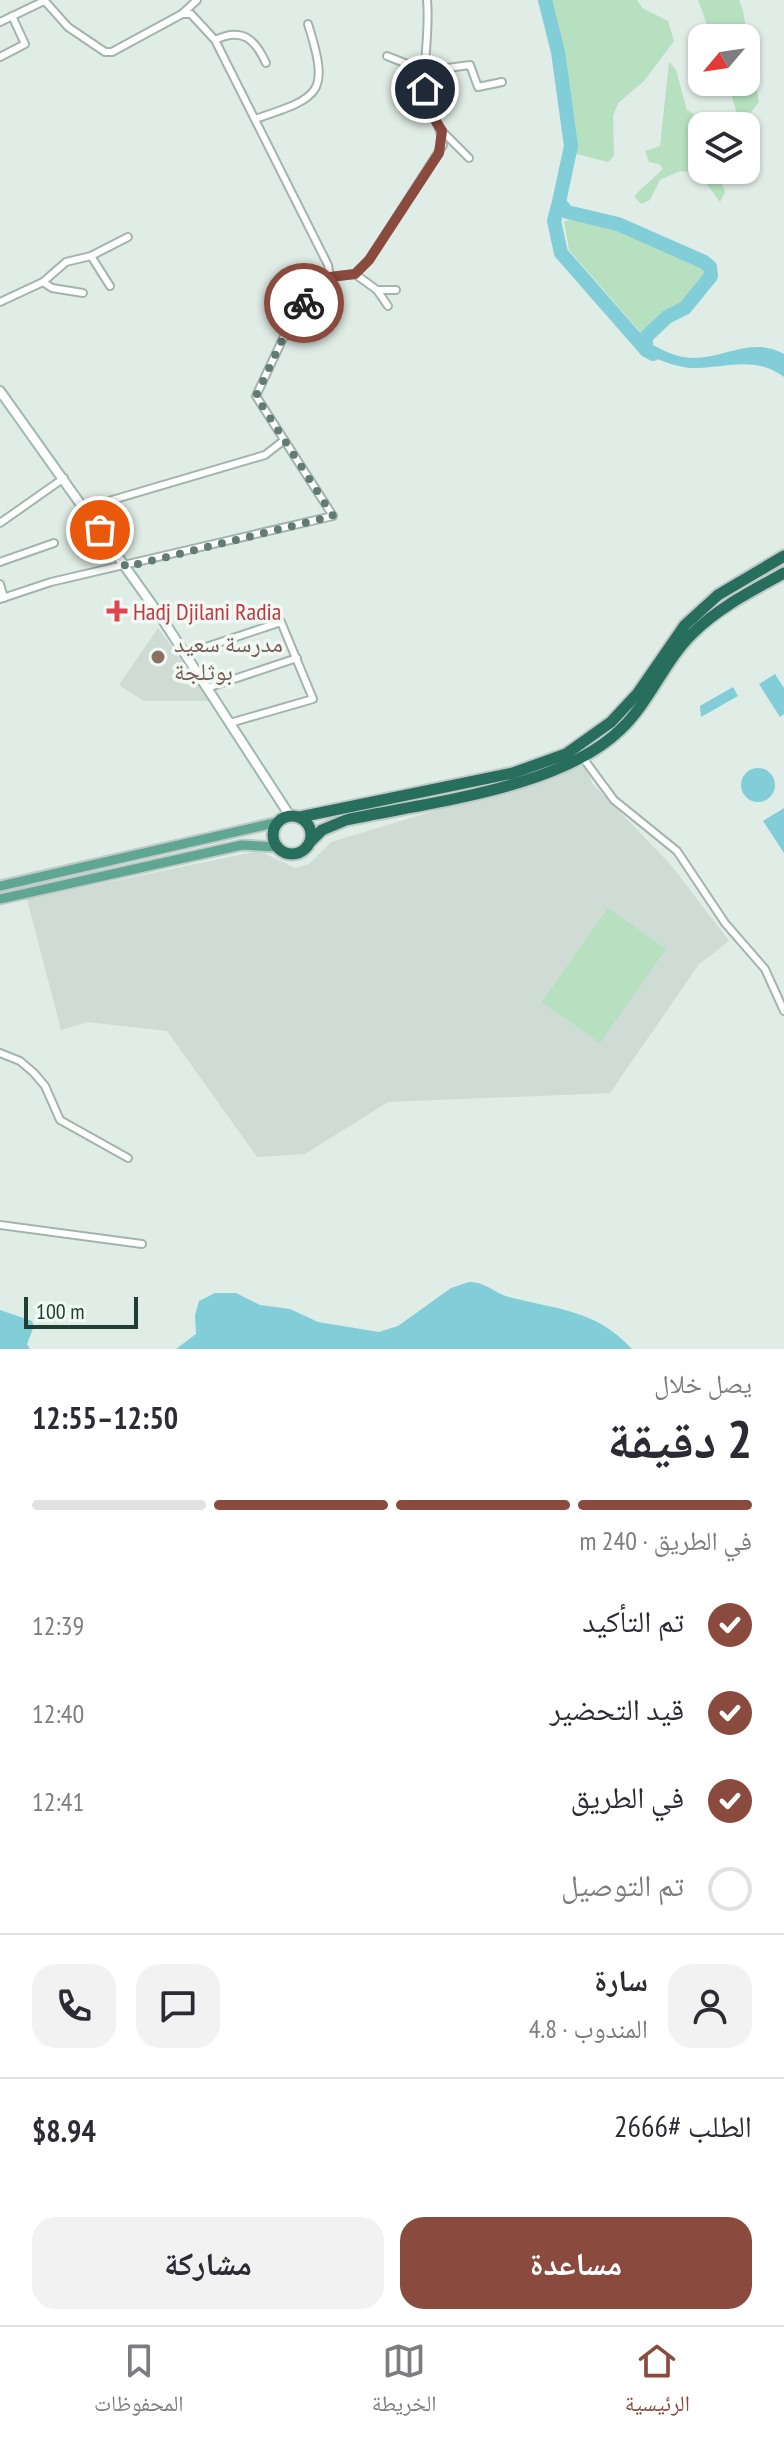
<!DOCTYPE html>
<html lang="ar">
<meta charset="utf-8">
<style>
:root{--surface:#fff;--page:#f2f2f3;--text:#2b2b33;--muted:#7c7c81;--line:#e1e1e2;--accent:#8a4a3e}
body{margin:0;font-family:"PT Sans Narrow","Noto Naskh Arabic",sans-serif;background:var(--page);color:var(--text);direction:rtl;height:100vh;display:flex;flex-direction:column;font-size:30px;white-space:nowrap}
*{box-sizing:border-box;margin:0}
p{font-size:26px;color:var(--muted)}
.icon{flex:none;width:44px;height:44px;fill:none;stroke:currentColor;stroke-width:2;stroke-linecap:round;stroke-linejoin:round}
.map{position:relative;height:1349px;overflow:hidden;direction:ltr}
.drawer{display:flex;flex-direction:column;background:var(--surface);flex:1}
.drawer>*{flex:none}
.needle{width:52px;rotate:241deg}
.tools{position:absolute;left:688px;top:24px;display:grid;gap:16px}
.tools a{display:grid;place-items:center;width:72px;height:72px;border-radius:16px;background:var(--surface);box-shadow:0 2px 6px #0004;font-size:40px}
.scale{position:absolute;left:24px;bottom:20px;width:114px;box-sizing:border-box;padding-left:8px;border:4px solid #1f3f35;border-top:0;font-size:22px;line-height:28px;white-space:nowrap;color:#1f3f35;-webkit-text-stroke:6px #f1f9f4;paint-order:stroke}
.pin{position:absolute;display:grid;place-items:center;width:68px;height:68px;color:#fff;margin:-34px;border:4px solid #fff;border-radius:50%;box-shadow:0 2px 8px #0007}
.courier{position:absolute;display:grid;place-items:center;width:80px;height:80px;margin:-40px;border:6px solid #8a4a3e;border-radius:50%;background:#fff;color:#222;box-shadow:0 2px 10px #0007}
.headline em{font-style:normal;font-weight:700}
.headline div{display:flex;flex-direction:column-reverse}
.headline{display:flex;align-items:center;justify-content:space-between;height:136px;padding:0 32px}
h1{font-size:52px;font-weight:700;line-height:60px}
.bar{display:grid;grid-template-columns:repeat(4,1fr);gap:12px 8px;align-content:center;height:96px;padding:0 32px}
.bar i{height:10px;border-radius:6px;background:var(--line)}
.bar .selected{background:var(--accent)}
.bar p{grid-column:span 4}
.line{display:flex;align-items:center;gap:20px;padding:0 32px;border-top:2px solid var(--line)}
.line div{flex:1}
.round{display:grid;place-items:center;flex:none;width:84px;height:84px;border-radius:24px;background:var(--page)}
ol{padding:0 32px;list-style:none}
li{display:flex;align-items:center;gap:24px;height:88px}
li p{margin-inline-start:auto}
li .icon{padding:8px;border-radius:50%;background:var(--accent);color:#fff;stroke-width:4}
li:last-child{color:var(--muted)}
li i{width:44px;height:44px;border:4px solid var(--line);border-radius:50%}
.action{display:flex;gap:16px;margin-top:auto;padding:16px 32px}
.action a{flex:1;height:92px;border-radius:24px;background:var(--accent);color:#fff;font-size:32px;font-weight:700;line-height:92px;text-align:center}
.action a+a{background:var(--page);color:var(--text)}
.dock{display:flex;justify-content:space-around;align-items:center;height:112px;border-top:2px solid var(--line);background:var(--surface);font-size:22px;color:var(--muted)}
.dock a{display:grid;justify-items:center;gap:4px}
.dock .selected{color:var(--accent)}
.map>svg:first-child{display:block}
.built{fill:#cedcd5}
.green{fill:#b6e0c0}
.water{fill:#81cdd8}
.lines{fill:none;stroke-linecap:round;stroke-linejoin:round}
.river{stroke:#81cdd8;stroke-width:14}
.street-casing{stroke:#a2b5ad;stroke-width:10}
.secondary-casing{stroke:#9db9ae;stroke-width:12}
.primary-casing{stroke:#c0c9c6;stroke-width:13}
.highway-casing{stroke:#c0c9c6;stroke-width:15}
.street{stroke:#fff;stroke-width:6}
.secondary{stroke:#fff;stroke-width:8}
.primary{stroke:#5fa792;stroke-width:9}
.highway{stroke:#276e5d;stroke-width:11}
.done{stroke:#637c73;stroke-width:8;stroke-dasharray:0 14.4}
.route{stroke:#8a4a3e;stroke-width:10}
.health-dot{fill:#e0444e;stroke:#f1f9f4;stroke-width:3}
.education-dot{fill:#8d6e63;stroke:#f1f9f4;stroke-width:3}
.labels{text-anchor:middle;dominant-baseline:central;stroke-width:7;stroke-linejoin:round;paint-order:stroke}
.health-label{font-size:24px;fill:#be3a42;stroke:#f1f9f4;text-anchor:start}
.education-label{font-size:24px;fill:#785e54;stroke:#f1f9f4;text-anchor:start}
</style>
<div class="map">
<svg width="784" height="1349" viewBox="0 0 784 1349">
<rect width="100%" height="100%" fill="#e0ece6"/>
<g class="built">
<path d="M158,628L211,701H144L119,685Z"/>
<path d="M586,765L592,783L671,865L729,941L699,964L610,1093L388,1102L305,1154L257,1157L167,1031L88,1022L61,1030L27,899L259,851L295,868L309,864L331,842Z"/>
</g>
<g class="green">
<path d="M551,0H637L642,8L668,21L674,41L644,81L618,103L613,116L614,156L608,162L576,154L564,56Z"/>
<path d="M698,0H739L743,11L759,102L740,126L728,82H746V38H712Z"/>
<path d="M669,62L676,70L687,110L703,120L702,170H717L725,192L720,202L699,173L680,171L660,180L650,200L641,204L634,196L663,169L659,164L649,162L645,151L660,146Z"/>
<path d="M584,219L619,227L702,266L704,274L682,307L642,334L569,250L564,221Z"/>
<path d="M608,908L666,949L600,1043L542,1002Z"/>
</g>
<g class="water">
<path d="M646,341C660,349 676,358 693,358C726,358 751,336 784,354V377C755,355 726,368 693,368C680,368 662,361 650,356Z"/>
<path d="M775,674L784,688V714L780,717L759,684Z"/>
<path d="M733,687L738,696L701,717L700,706Z"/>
<circle cx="758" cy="785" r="17"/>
<path d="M784,808V853L763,821Z"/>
<path d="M469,1282C486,1282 494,1293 509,1297C558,1310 595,1309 632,1349H176L196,1334L195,1315L199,1301L215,1293H236L260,1305L290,1309L318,1322L379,1332L398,1326L451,1288Z"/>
<path d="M0,1310L32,1321L34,1326L27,1344L30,1349H0Z"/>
</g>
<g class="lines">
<g class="river">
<path d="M545,0L558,52L571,146L559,202L567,212L618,224L704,262L710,267L711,276L685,308L667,317L646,337V350L653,354"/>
<path d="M559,202L554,221L561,253L646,350"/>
</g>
<defs>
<g id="street">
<path d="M182,14L197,0"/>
<path d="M0,22L44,1"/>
<path d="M215,40C242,27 255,39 266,63"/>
<path d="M387,56L425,71L470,65L478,87L502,82"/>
<path d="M0,57L25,44L12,16"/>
<path d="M255,119C321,97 330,94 308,24"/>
<path d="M442,131L469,158"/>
<path d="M91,256L110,286"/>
<path d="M355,274L377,290L388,306"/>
<path d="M330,277L355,274L369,260L443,145C442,125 427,111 425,91C423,60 430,30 427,0"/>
<path d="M43,282L52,288L83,293"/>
<path d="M377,290H396"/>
<path d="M0,302L43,282L66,262L91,256L128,237"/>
<path d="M85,508L265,455L283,441"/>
<path d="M0,523L64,478"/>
<path d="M0,562L54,543"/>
<path d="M0,584L4,598"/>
<path d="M0,599L51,582L333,516L256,396L292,319L330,277L328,265L215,40L191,14H182L112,52H105L68,27L44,0"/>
<path d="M185,654L281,622L313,699L230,723"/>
<path d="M207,688L297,658"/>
<path d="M583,758L614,800L677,851L725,923L765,969L784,1011"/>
<path d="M0,1053L20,1061L34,1073L45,1086L60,1120L128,1158"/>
<path d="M0,1225L142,1244"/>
</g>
<path id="secondary" d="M0,391L163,620L290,816"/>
<g id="primary">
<path d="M0,886L278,822"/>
<path d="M0,899L242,845L277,847"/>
</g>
<g id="highway">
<circle cx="292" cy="835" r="19"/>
<path d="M300,817L513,773L566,754L611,722L638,693L685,625L718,595L784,556"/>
<path d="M310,842L322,830L346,820C428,802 559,789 620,730C650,702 664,661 693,633C719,607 752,591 784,573"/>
</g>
</defs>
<use href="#street" class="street-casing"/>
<use href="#secondary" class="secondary-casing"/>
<use href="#primary" class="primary-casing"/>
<use href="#highway" class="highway-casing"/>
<use href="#street" class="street"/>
<use href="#secondary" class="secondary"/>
<use href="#primary" class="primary"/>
<use href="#highway" class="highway"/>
</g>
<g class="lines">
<path class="done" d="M100,530L126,567L333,516L256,396L292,319L304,303"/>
<path class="route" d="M304,303L330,277L355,274L369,260L439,153L442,131L429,110L425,89"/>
</g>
<path class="health-dot" d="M113 599h8v8h8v8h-8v8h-8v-8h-8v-8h8z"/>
<circle class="education-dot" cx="158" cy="657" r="8"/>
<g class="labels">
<g class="health-label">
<text x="133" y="611">Hadj Djilani Radia</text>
</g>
<g class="education-label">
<text x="174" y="643">مدرسة سعيد<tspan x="174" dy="28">بوثلجة</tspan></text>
</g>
</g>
</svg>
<div class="tools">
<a><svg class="needle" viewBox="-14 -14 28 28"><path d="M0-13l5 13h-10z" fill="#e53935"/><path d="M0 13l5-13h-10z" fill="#7c7c81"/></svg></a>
<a><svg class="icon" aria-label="layers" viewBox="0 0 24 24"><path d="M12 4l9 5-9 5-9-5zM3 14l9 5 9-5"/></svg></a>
</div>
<div class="scale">100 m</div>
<div class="pin" style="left:100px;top:530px;background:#ea580c"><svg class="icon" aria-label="bag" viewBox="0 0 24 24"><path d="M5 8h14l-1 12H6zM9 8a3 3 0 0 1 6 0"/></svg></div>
<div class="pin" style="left:425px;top:89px;background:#1f2937"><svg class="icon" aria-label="home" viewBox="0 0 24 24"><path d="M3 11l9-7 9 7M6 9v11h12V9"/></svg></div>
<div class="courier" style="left:304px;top:303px"><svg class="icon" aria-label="bike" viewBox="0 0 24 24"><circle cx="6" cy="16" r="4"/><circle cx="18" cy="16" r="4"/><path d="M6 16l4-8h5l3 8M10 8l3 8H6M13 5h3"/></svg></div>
</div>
<section class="drawer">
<div class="headline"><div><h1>2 دقيقة</h1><p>يصل خلال</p></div><em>12:50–12:55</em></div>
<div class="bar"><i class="selected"></i><i class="selected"></i><i class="selected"></i><i></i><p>في الطريق · 240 m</p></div>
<ol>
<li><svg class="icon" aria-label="check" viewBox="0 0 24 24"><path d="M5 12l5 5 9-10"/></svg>تم التأكيد<p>12:39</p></li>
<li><svg class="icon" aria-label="check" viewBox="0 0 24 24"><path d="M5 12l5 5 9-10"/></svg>قيد التحضير<p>12:40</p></li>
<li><svg class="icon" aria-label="check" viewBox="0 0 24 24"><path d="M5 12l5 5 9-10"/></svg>في الطريق<p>12:41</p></li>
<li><i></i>تم التوصيل</li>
</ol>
<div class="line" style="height:144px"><a class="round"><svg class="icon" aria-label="person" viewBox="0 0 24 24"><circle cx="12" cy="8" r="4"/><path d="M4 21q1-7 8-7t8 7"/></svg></a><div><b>سارة</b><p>المندوب · 4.8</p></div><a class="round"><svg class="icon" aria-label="chat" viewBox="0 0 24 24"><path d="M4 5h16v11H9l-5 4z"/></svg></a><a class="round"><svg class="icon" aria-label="phone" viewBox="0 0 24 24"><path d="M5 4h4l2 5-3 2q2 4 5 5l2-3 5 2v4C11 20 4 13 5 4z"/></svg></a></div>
<div class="line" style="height:104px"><div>الطلب #2666</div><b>$8.94</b></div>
<div class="action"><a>مساعدة</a><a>مشاركة</a></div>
</section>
<nav class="dock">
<a class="selected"><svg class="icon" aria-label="home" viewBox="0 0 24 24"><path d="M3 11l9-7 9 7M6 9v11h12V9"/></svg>الرئيسية</a>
<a><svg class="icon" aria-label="map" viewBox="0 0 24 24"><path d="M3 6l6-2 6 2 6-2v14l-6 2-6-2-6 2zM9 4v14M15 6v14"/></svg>الخريطة</a>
<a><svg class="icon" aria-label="saved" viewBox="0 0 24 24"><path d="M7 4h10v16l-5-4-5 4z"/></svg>المحفوظات</a>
</nav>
